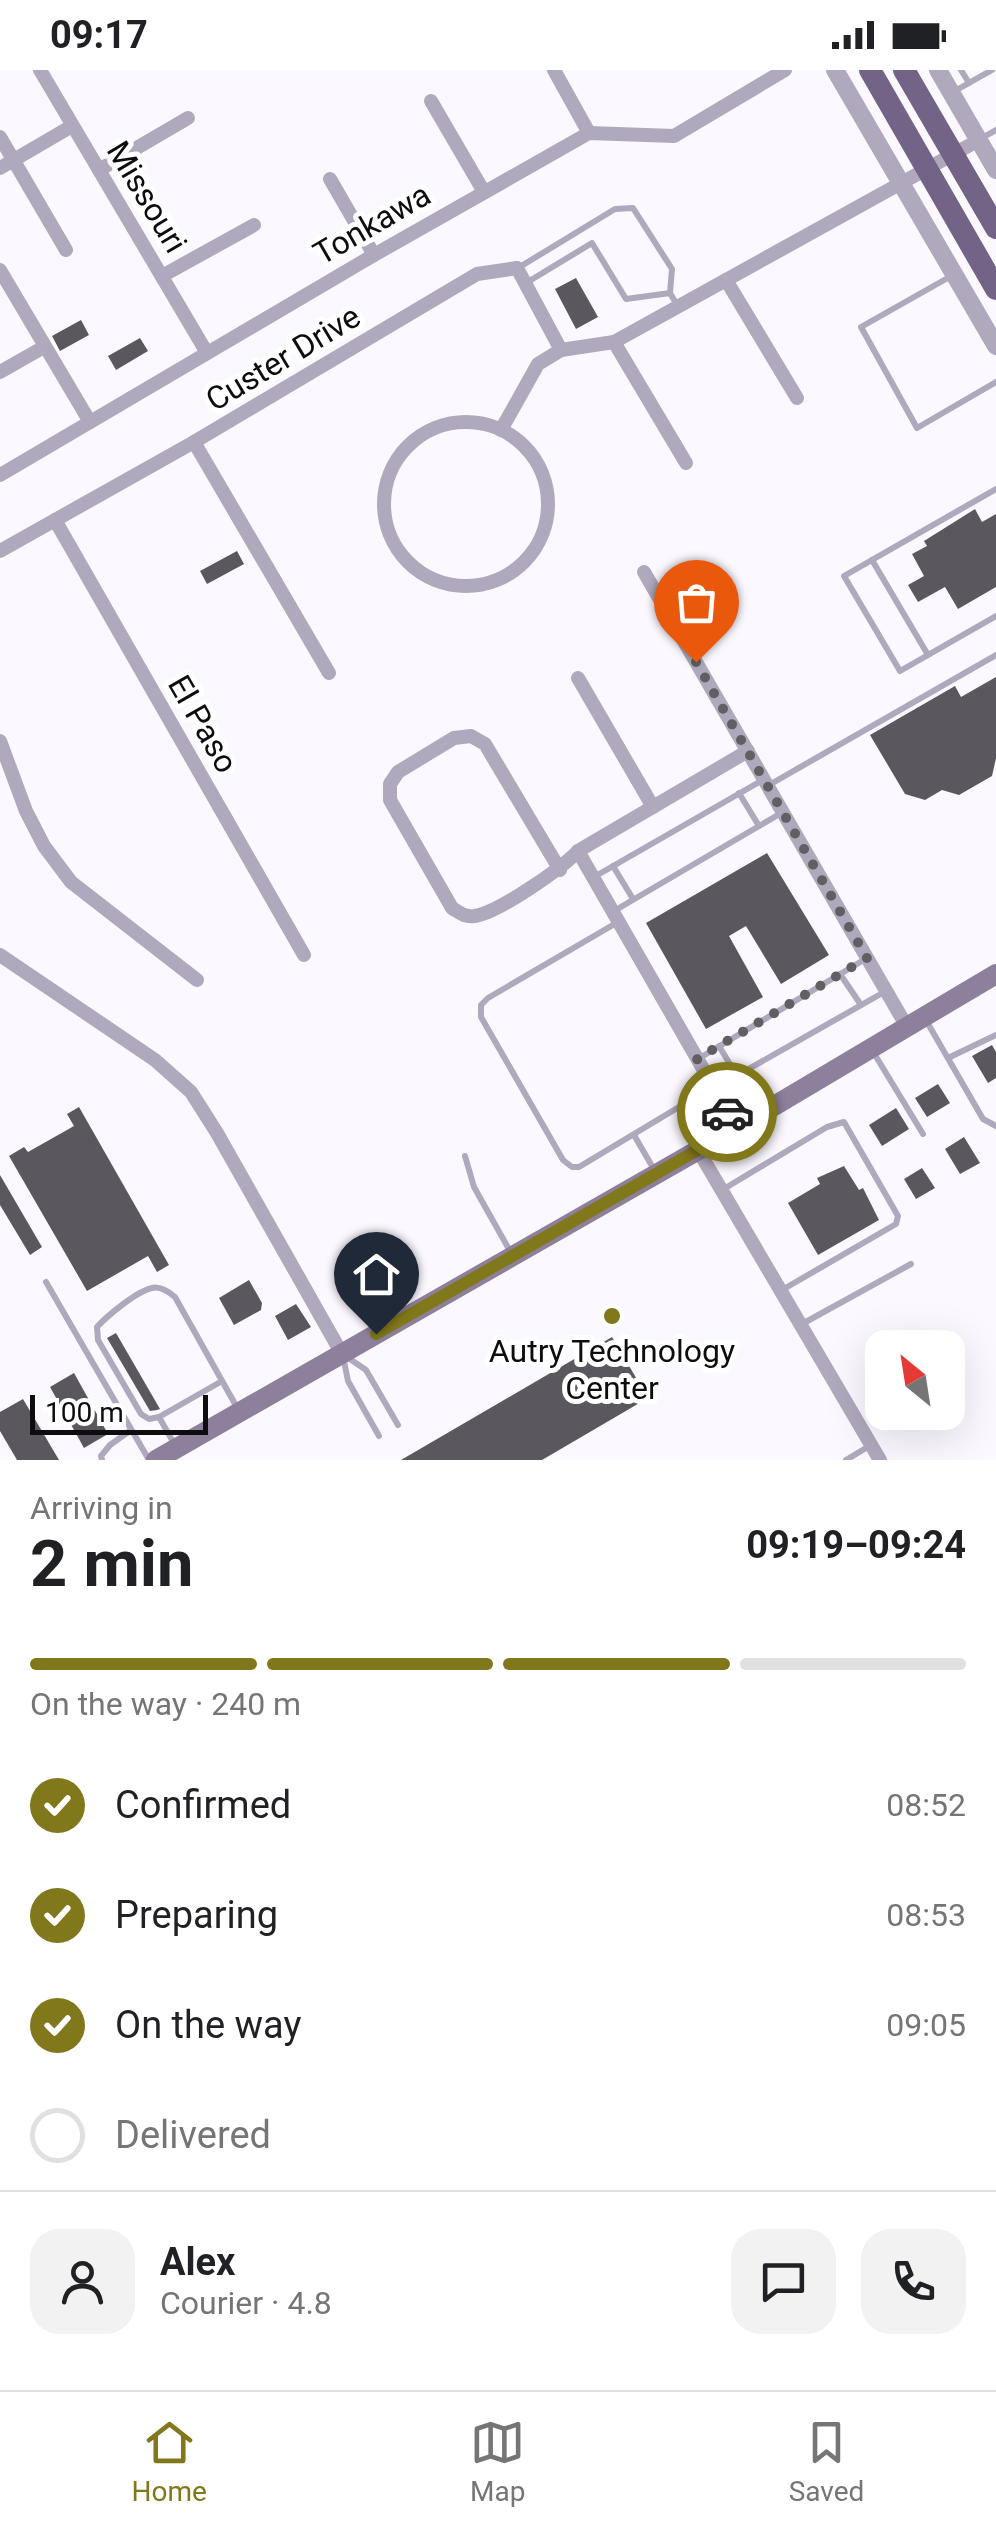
<!DOCTYPE html>
<meta charset="utf-8">
<style>
:root{--surface:#fff;--page:#f2f2f2;--text:#202124;--muted:#757577;--line:#e0e0e0;--accent:#81771b}
body{margin:0;font-family:Roboto,sans-serif;background:var(--page);color:var(--text);height:100vh;display:flex;flex-direction:column;font-size:38px;white-space:nowrap}
*{box-sizing:border-box;margin:0}
p{font-size:32px;color:var(--muted)}
.icon{flex:none;width:55px;height:55px;fill:none;stroke:currentColor;stroke-width:2;stroke-linecap:round;stroke-linejoin:round}
.map{position:relative;height:1390px;overflow:hidden}
.sheet{display:flex;flex-direction:column;background:var(--surface);flex:1}
.sheet>*{flex:none}
.needle{width:65px;rotate:330deg}
.buttons{position:absolute;left:865px;top:1260px;display:grid;gap:20px}
.buttons a{display:grid;place-items:center;width:100px;height:100px;border-radius:20px;background:var(--surface);box-shadow:0 10px 40px #0002;font-size:50px}
.scale{position:absolute;left:30px;bottom:25px;width:178px;box-sizing:border-box;padding-left:10px;border:5px solid #0d0c0e;border-top:0;font-size:28px;line-height:35px;white-space:nowrap;color:#0d0c0e;-webkit-text-stroke:8px #fff;paint-order:stroke}
.pin{position:absolute;display:grid;place-items:center;width:85px;height:85px;color:#fff;margin:-102px -42px;border-radius:50% 50% 50% 0;rotate:-45deg;box-shadow:0 0 10px #0007}
.pin .icon{rotate:45deg}
.courier{position:absolute;display:grid;place-items:center;width:100px;height:100px;margin:-50px;border:8px solid #81771b;border-radius:50%;background:#fff;color:#222;box-shadow:0 2px 12px #0007}
.summary em{font-style:normal;font-weight:700}
.summary div{display:flex;flex-direction:column-reverse}
.summary{display:flex;align-items:center;justify-content:space-between;height:170px;padding:0 30px}
h1{font-size:65px;font-weight:700;line-height:75px}
.bar{display:grid;grid-template-columns:repeat(4,1fr);gap:15px 10px;align-content:center;height:120px;padding:0 30px}
.bar i{height:12px;border-radius:8px;background:var(--line)}
.bar .on{background:var(--accent)}
.bar p{grid-column:span 4}
.line{display:flex;align-items:center;gap:25px;padding:0 30px;border-top:2px solid var(--line)}
.line div{flex:1}
.round{display:grid;place-items:center;flex:none;width:105px;height:105px;border-radius:30px;background:var(--page)}
ol{padding:0 30px;list-style:none}
li{display:flex;align-items:center;gap:30px;height:110px}
li p{margin-inline-start:auto}
li .icon{padding:10px;border-radius:50%;background:var(--accent);color:#fff;stroke-width:4}
li:last-child{color:var(--muted)}
li i{width:55px;height:55px;border:5px solid var(--line);border-radius:50%}
.status{display:flex;justify-content:space-between;align-items:center;height:70px;padding:0 50px;background:var(--surface);direction:ltr}
.status svg{height:28px;fill:currentColor}
.menu{display:flex;justify-content:space-around;align-items:center;height:140px;border-top:2px solid var(--line);background:var(--surface);font-size:28px;color:var(--muted)}
.menu a{display:grid;justify-items:center;gap:5px}
.menu .on{color:var(--accent)}
.map>svg:first-child{display:block}
.building{fill:#5a585e}
.lines{fill:none;stroke-linecap:round;stroke-linejoin:round}
.service{stroke:#b0a8bc;stroke-width:6}
.minor{stroke:#b0a8bc;stroke-width:14}
.tertiary{stroke:#b0a8bc;stroke-width:18}
.secondary{stroke:#8d809d;stroke-width:20}
.primary{stroke:#736487;stroke-width:22}
.done{stroke:#605f62;stroke-width:10;stroke-dasharray:0 18}
.route{stroke:#81771b;stroke-width:12}
.poi-dot{fill:#81771b;stroke:#fff;stroke-width:4}
.labels{text-anchor:middle;dominant-baseline:central;stroke-width:10;stroke-linejoin:round;paint-order:stroke}
.street-label{font-size:32px;fill:#0d0c0e;stroke:#fff}
.poi-label{font-size:32px;fill:#0d0c0e;stroke:#fff}
</style>
<div class="status"><b>09:17</b><svg viewBox="0 0 49 12"><path d="M0 12V9h3v3zM5 12V6h3v6zM10 12V3h3v9zM15 12V0h3v12zM26 1h20v11H26zM47 4h2v5h-2z"/></svg></div>
<div class="map">
<svg width="996" height="1390" viewBox="0 0 996 1390">
<rect width="100%" height="100%" fill="#fbf9ff"/>
<g class="building">
<path d="M576,208L598,247L576,259L555,219Z"/>
<path d="M81,250L89,265L60,281L52,266Z"/>
<path d="M140,268L148,281L116,300L108,286Z"/>
<path d="M975,439L982,452L996,444V517L958,539L945,517L918,532L908,515L924,506L912,484L927,476L924,471Z"/>
<path d="M237,481L244,494L207,514L200,501Z"/>
<path d="M996,607V688L992,706L959,725L942,720L925,730L905,724L870,665L955,616L961,627Z"/>
<path d="M767,783L829,885L781,914L746,856L729,866L763,927L706,959L646,853Z"/>
<path d="M992,975L996,982V1008L988,1013L972,986Z"/>
<path d="M938,1014L950,1033L927,1047L915,1028Z"/>
<path d="M79,1037L169,1195L157,1202L148,1186L87,1221L9,1086L24,1077L28,1082L74,1056L67,1044Z"/>
<path d="M896,1038L909,1059L882,1076L869,1055Z"/>
<path d="M964,1067L980,1093L960,1104L945,1079Z"/>
<path d="M844,1096L859,1120L863,1118L879,1150L818,1185L788,1133L820,1114L817,1108Z"/>
<path d="M922,1098L935,1118L916,1129L904,1109Z"/>
<path d="M0,1105L42,1177L30,1185L0,1135Z"/>
<path d="M249,1210L262,1233L261,1240L234,1255L219,1228Z"/>
<path d="M296,1234L311,1257L288,1270L275,1246Z"/>
<path d="M116,1263L160,1339L157,1340L150,1341L107,1268Z"/>
<path d="M612,1267L648,1328L542,1390H401Z"/>
<path d="M74,1303L108,1364L84,1378L50,1317Z"/>
<path d="M23,1329L59,1390H17L0,1361V1342Z"/>
</g>
<g class="lines">
<g class="service">
<path d="M961,0L969,13"/>
<path d="M953,22L992,0"/>
<path d="M980,69L996,60"/>
<path d="M518,198L615,139L633,138L672,199L670,223L677,235"/>
<path d="M953,205L861,257L917,358L996,312"/>
<path d="M526,213L592,173L626,229L670,223"/>
<path d="M996,419L844,506L900,601L996,546"/>
<path d="M872,490L928,585"/>
<path d="M769,715L996,585"/>
<path d="M739,723L759,756"/>
<path d="M613,796L633,829"/>
<path d="M594,807L761,711"/>
<path d="M614,841L783,742"/>
<path d="M618,852L488,928L481,935V947L563,1090L572,1097H579L684,1034"/>
<path d="M840,904L861,935"/>
<path d="M927,952L983,1049L996,1056"/>
<path d="M719,976L737,1006"/>
<path d="M872,980L923,1064"/>
<path d="M948,988L996,965"/>
<path d="M698,989L867,888"/>
<path d="M715,1018L886,921"/>
<path d="M634,1065L656,1103"/>
<path d="M465,1086L474,1117L510,1181"/>
<path d="M722,1120L827,1057L844,1052L894,1139L898,1146L896,1154L782,1220"/>
<path d="M46,1212L149,1390"/>
<path d="M802,1254L911,1194"/>
<path d="M343,1286L348,1311L379,1366"/>
<path d="M347,1287L366,1300L398,1355"/>
<path d="M159,1347L222,1311"/>
<path d="M176,1377L159,1347L149,1349L141,1344L98,1270L97,1257C107,1246 137,1221 152,1218C160,1216 169,1222 175,1227L239,1341"/>
<path d="M102,1390L101,1386L110,1375L131,1360"/>
<path d="M846,1390L871,1375"/>
</g>
<g class="minor">
<path d="M40,0L207,283"/>
<path d="M554,0L589,63"/>
<path d="M431,31L484,122"/>
<path d="M0,67L66,180"/>
<path d="M0,98L72,56"/>
<path d="M99,100L188,48"/>
<path d="M330,109L374,185"/>
<path d="M0,200L90,352"/>
<path d="M162,206L254,155"/>
<path d="M726,210L797,328"/>
<path d="M614,272L686,393"/>
<path d="M561,280L614,272L979,70"/>
<path d="M0,302L44,277"/>
<circle cx="466" cy="434" r="82"/>
<path d="M194,372L329,603"/>
<path d="M0,405L374,185L589,63L674,66L785,0"/>
<path d="M55,450L304,885"/>
<path d="M0,481L194,372L477,204L517,198L561,280L538,294L501,360"/>
<path d="M644,502L907,957"/>
<path d="M578,608L653,737"/>
<path d="M0,671L26,741L44,776L71,812L197,910"/>
<path d="M578,781L737,1058"/>
<path d="M560,800L485,674L471,666L454,668L398,702L390,714V730L452,838C460,843 464,847 474,846C498,843 561,799 578,781L748,681"/>
<path d="M0,885L155,990L191,1022L217,1063L342,1284"/>
<path d="M698,1080L880,1390"/>
</g>
<g class="tertiary">
<path d="M835,0L996,276"/>
<path d="M938,0L996,100"/>
</g>
<path class="secondary" d="M156,1390L737,1058L996,904"/>
<g class="primary">
<path d="M870,0L996,219"/>
<path d="M904,0L996,158"/>
</g>
</g>
<g class="lines">
<path class="done" d="M696,592L867,888L697,989L727,1042"/>
<path class="route" d="M376,1264L736,1058L727,1042"/>
</g>
<circle class="poi-dot" cx="612" cy="1246" r="10"/>
<g class="labels">
<g class="street-label">
<text transform="translate(147 127) rotate(59)">Missouri</text>
<text transform="translate(372 154) rotate(-30)">Tonkawa</text>
<text transform="translate(283 288) rotate(-31)">Custer Drive</text>
<text transform="translate(203 654) rotate(60)">El Paso</text>
</g>
<g class="poi-label">
<text x="612" y="1281">Autry Technology<tspan x="612" dy="37">Center</tspan></text>
</g>
</g>
</svg>
<div class="buttons">
<a><svg class="needle" viewBox="-14 -14 28 28"><path d="M0-13l5 13h-10z" fill="#e53935"/><path d="M0 13l5-13h-10z" fill="#757577"/></svg></a>
</div>
<div class="scale">100 m</div>
<div class="pin" style="left:696px;top:592px;background:#ea580c"><svg class="icon" aria-label="bag" viewBox="0 0 24 24"><path d="M5 8h14l-1 12H6zM9 8a3 3 0 0 1 6 0"/></svg></div>
<div class="pin" style="left:376px;top:1264px;background:#1f2937"><svg class="icon" aria-label="home" viewBox="0 0 24 24"><path d="M3 11l9-7 9 7M6 9v11h12V9"/></svg></div>
<div class="courier" style="left:727px;top:1042px"><svg class="icon" aria-label="car" viewBox="0 0 24 24"><path d="M5 17H2v-5l4-1 3-4h7l3 4 3 1v5h-3M9 17h6M6 11h13"/><circle cx="7" cy="17" r="2"/><circle cx="17" cy="17" r="2"/></svg></div>
</div>
<section class="sheet">
<div class="summary"><div><h1>2 min</h1><p>Arriving in</p></div><em>09:19–09:24</em></div>
<div class="bar"><i class="on"></i><i class="on"></i><i class="on"></i><i></i><p>On the way · 240 m</p></div>
<ol>
<li><svg class="icon" aria-label="check" viewBox="0 0 24 24"><path d="M5 12l5 5 9-10"/></svg>Confirmed<p>08:52</p></li>
<li><svg class="icon" aria-label="check" viewBox="0 0 24 24"><path d="M5 12l5 5 9-10"/></svg>Preparing<p>08:53</p></li>
<li><svg class="icon" aria-label="check" viewBox="0 0 24 24"><path d="M5 12l5 5 9-10"/></svg>On the way<p>09:05</p></li>
<li><i></i>Delivered</li>
</ol>
<div class="line" style="height:180px"><a class="round"><svg class="icon" aria-label="person" viewBox="0 0 24 24"><circle cx="12" cy="8" r="4"/><path d="M4 21q1-7 8-7t8 7"/></svg></a><div><b>Alex</b><p>Courier · 4.8</p></div><a class="round"><svg class="icon" aria-label="chat" viewBox="0 0 24 24"><path d="M4 5h16v11H9l-5 4z"/></svg></a><a class="round"><svg class="icon" aria-label="phone" viewBox="0 0 24 24"><path d="M5 4h4l2 5-3 2q2 4 5 5l2-3 5 2v4C11 20 4 13 5 4z"/></svg></a></div>
</section>
<nav class="menu">
<a class="on"><svg class="icon" aria-label="home" viewBox="0 0 24 24"><path d="M3 11l9-7 9 7M6 9v11h12V9"/></svg>Home</a>
<a><svg class="icon" aria-label="map" viewBox="0 0 24 24"><path d="M3 6l6-2 6 2 6-2v14l-6 2-6-2-6 2zM9 4v14M15 6v14"/></svg>Map</a>
<a><svg class="icon" aria-label="saved" viewBox="0 0 24 24"><path d="M7 4h10v16l-5-4-5 4z"/></svg>Saved</a>
</nav>
